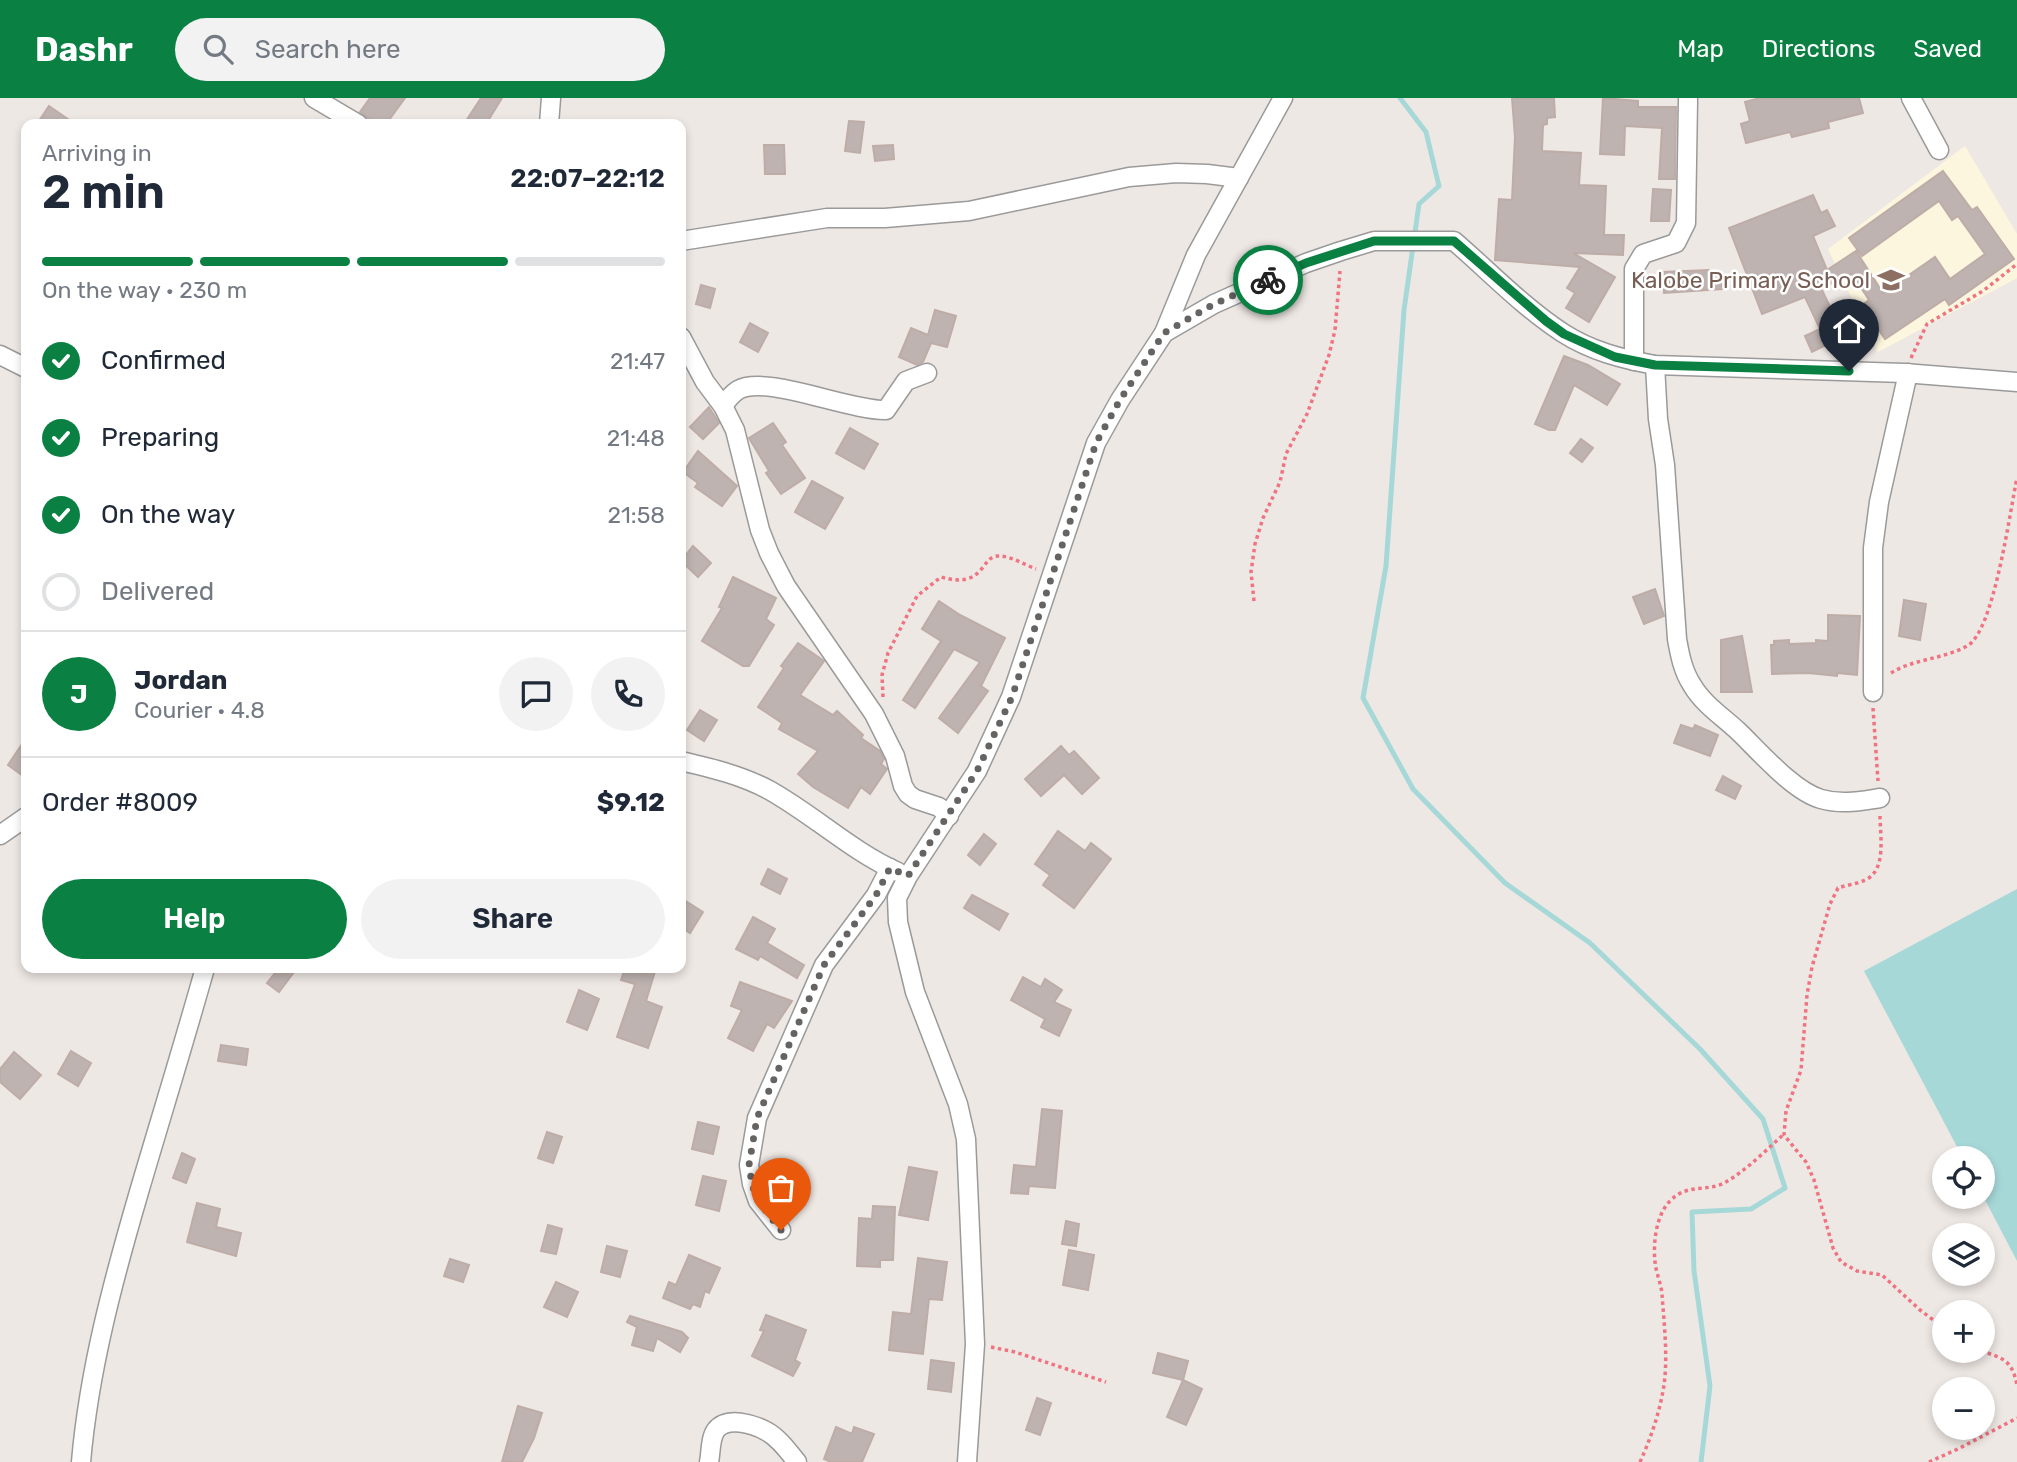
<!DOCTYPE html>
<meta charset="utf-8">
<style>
:root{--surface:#fff;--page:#f2f2f3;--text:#1f2937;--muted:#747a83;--line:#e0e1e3;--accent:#0b8043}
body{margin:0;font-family:Rubik,sans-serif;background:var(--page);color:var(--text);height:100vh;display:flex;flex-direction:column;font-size:26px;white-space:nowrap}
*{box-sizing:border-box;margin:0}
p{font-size:23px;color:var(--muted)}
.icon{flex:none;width:38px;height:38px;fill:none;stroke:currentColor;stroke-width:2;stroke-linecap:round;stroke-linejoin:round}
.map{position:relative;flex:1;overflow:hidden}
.details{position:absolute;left:21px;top:21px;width:665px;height:854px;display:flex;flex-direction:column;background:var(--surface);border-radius:14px;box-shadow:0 4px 10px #0003}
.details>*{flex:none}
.buttons{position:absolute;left:1932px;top:1048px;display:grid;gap:14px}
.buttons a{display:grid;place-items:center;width:63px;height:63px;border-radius:50%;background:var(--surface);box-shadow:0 4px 10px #0003;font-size:35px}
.pin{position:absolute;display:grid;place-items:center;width:60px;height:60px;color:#fff;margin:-72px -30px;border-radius:50% 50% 50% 0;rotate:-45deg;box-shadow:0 0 7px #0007}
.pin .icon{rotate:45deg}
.courier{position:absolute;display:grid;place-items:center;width:70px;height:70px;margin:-35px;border:5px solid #0b8043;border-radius:50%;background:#fff;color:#222;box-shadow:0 2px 9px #0007}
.headline em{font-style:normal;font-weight:600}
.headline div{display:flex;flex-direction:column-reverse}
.headline{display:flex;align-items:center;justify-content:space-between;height:119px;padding:0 21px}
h1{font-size:46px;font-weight:600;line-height:52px}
.bar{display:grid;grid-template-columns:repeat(4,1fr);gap:10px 7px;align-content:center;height:84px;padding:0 21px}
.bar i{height:9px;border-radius:5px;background:var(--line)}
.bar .on{background:var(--accent)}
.bar p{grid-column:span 4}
.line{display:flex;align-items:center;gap:18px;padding:0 21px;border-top:2px solid var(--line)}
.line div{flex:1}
.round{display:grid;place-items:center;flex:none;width:74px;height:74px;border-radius:37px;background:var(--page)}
ol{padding:0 21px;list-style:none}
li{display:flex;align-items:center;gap:21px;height:77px}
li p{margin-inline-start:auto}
li .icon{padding:7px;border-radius:50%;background:var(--accent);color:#fff;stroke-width:4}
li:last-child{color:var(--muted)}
li i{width:38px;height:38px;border:4px solid var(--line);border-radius:50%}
.button{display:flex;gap:14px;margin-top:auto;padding:14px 21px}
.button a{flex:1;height:80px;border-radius:42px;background:var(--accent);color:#fff;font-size:28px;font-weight:600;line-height:80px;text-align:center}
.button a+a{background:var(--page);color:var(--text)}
header{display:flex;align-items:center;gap:42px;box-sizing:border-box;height:98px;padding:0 35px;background:var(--accent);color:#fff}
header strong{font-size:33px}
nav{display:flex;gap:38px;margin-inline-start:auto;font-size:24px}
.search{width:490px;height:63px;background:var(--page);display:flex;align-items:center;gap:18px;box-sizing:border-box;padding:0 24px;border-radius:38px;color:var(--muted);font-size:26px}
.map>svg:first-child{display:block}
.education{fill:#fcf6de}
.water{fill:#a7d8d8}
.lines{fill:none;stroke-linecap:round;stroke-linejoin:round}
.stream{stroke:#a7d8d8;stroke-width:5}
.building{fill:#beb3b0;stroke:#beaca7;stroke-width:2}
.minor-casing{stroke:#9a9a9a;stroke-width:21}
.path{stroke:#ef7381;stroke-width:3.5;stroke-dasharray:3.5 3.5;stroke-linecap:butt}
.minor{stroke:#fff;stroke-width:18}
.done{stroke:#666463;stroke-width:7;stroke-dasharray:0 12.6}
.route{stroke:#0b8043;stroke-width:9}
.labels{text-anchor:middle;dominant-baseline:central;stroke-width:5;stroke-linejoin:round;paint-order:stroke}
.education-label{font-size:23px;fill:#785e54;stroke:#fff;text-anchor:end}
</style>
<header>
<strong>Dashr</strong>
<div class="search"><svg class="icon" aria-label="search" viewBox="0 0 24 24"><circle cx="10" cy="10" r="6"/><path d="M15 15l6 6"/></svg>Search here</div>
<nav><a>Map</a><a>Directions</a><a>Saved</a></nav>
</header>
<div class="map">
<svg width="2017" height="1364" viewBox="0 0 2017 1364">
<rect width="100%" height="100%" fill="#eee8e4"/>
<path class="education" d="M1965,48L2017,136V180L1878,254L1828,151Z"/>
<path class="water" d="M2017,791V1163L1983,1098V1060H1963L1864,873Z"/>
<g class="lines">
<path class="stream" d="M1400,0L1426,34L1439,88L1419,106L1404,212L1386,468L1363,600L1413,691L1505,785L1590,845L1700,951L1763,1021L1785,1090L1751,1111L1692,1114L1694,1173L1710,1288L1701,1364"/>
</g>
<g class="building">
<path d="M370,0H405L386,26H376L360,14Z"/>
<path d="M481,0H502L486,26H464Z"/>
<path d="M1512,0H1554L1555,19L1547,20V26L1543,27L1542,53L1581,55L1579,87L1606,88L1604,137H1624L1623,157L1573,155L1615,179L1589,224L1566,210L1575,195L1567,190L1580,169L1495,162L1499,101L1512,102L1515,39Z"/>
<path d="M1603,0L1638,3V9H1676L1675,81H1659L1662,30L1625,28L1624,57L1600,56Z"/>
<path d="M1760,0H1859L1863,15L1828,24L1829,30L1792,39L1790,34L1746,45L1741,26L1750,23L1745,4Z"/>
<path d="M49,8L75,26H37Z"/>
<path d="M849,23L864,24L860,55L845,53Z"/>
<path d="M764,47H784L785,76H765Z"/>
<path d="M893,47L894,61L875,63L873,48Z"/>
<path d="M1943,73L1972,112L1977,109L2014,161L1949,207L1945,201L1885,241L1862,207L1869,202L1852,176L1821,190L1844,238L1812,254L1805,238L1820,231L1805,199L1762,216L1729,130L1813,97L1821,115L1827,112L1835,128L1813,138L1827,172L1856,153L1883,195L1935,159L1950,181L1985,156L1958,118L1952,122L1939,103L1862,158L1849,140Z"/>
<path d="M1653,91L1671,92L1669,123H1651Z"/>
<path d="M1709,172L1710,175L1721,174L1722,191L1664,195L1663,174Z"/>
<path d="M701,187L715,191L710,210L696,206Z"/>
<path d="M935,212L956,218L947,249L931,245L923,264L917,267L899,259L911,230L928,237Z"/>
<path d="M750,225L768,235L758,254L740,244Z"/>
<path d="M1564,258L1588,267L1620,286L1607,307L1574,287L1555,332H1549L1535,326Z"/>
<path d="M709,309L719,325L703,341L690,329Z"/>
<path d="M773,325L786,344L782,347L805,380L781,396L766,375L769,373L749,340Z"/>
<path d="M850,330L878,346L864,371L836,355Z"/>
<path d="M1581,341L1593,350L1582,364L1570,355Z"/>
<path d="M698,353L737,388L722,408L695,389L698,385L683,374Z"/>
<path d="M812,383L843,400L825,431L795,414Z"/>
<path d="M693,448L711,465L698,479L681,463Z"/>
<path d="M733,479L776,500L766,521L774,527L749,568H743L702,543L722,510L719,509Z"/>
<path d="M1655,491L1664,518L1644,526L1633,499Z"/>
<path d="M1904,502L1926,506L1920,542L1899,538Z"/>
<path d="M939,503L960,517L1005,540L981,588L988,593L958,635L939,620L980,564L954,551L915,610L903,602L941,543L922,531Z"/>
<path d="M1828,517L1860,518L1857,577L1837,575V578L1808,575L1772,576L1771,547H1774V543L1789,542V546L1816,545V542L1828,543Z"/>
<path d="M1742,538L1752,594H1721V542Z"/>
<path d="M798,545L824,563L800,597L833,617L837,613L863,637L861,640L880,653L884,661L881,666L887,671L870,696L861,689L848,710L813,689L798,676L818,653L779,631L782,625L758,609L784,570L781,568Z"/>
<path d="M700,612L717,622L704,643L687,632Z"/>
<path d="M1681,627L1693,631L1695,627L1718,637L1710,658L1674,645Z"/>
<path d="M26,640V680L8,667Z"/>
<path d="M1061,648L1069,657L1074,653L1099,680L1082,696L1064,677L1041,698L1025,681Z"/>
<path d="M1723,678L1741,688L1735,701L1716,692Z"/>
<path d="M1058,733L1085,753L1091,745L1111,761L1074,810L1043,787L1050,777L1035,766Z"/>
<path d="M984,736L996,746L980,767L968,757Z"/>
<path d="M768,771L787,781L780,796L761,786Z"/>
<path d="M972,797L1008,816L999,832L964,810Z"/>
<path d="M681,800L703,814L690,835L681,829Z"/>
<path d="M753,819L775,831L767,845L804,867L797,880L760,858L758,862L736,851Z"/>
<path d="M279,870H297L279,894L267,885Z"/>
<path d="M625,870H656L646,903L662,909L648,950L617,939L635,886L621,882Z"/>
<path d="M1023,879L1041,889L1045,881L1062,892L1054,904L1071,912L1059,938L1041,929L1045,921L1011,902Z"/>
<path d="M740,884L792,903L774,930L767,926L753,953L728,940L742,912L731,908Z"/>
<path d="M579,892L599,901L587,932L567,924Z"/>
<path d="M221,947L248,951L246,967L218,963Z"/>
<path d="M71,953L91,965L78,988L58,976Z"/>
<path d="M14,954L41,977L20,1001L0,984V971Z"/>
<path d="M1042,1011L1062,1013L1055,1090L1029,1088L1028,1096L1011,1095L1014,1067L1036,1069Z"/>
<path d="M698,1024L719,1029L713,1056L692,1051Z"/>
<path d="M547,1034L562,1039L553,1065L538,1060Z"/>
<path d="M182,1055L195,1061L186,1085L173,1080Z"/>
<path d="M909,1069L937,1074L928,1122L899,1117Z"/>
<path d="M703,1078L726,1083L719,1113L696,1107Z"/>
<path d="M197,1105L220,1111L216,1129L241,1135L236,1158L187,1144Z"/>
<path d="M873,1108L895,1109L893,1162H880V1169L857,1168L859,1120L872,1121Z"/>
<path d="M1066,1123L1079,1126L1076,1148L1062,1146Z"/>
<path d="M548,1127L562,1131L556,1156L541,1153Z"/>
<path d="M607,1148L627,1153L620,1179L601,1174Z"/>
<path d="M1069,1152L1094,1157L1088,1192L1063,1187Z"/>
<path d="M689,1157L720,1170L709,1195L705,1193L700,1209L693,1206L690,1211L663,1200L669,1184L676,1187Z"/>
<path d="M918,1160L947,1164L942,1202L929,1201L923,1256L889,1252L893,1214L911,1216Z"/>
<path d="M450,1161L469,1167L463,1184L444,1178Z"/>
<path d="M556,1184L578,1194L567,1219L544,1209Z"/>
<path d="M766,1217L806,1232L795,1262L800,1265L793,1278L752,1258L764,1233L760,1232Z"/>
<path d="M630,1218L682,1234L688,1240L680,1254L657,1240L653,1253L632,1247L637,1229L627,1224Z"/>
<path d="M1158,1255L1188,1263L1183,1282L1153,1275Z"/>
<path d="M931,1262L954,1265L951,1294L928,1291Z"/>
<path d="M1183,1282L1202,1291L1186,1327L1167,1319Z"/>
<path d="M1037,1300L1051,1305L1040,1337L1026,1332Z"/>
<path d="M518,1308L542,1315L534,1340L522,1364H502Z"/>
<path d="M836,1329L852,1336L854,1329L874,1336L862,1364H831L824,1361Z"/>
</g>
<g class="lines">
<defs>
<g id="minor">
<path d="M314,0L358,26"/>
<path d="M1911,0L1939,52"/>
<path d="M549,26L551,0"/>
<path d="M681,143L827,120H885L969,113L1129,79L1176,75L1207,76L1239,80"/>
<path d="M1164,235L1196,157L1283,0"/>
<path d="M681,239L705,284L723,308L735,332L760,432L769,455L786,488L874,616L895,658L903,688L908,696L915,701L939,709L949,718"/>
<path d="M0,257L26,270"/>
<path d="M1634,263V171L1643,156L1676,145L1686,125L1688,2"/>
<path d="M1655,267L1658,321L1665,367L1677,541C1680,558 1683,573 1692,587C1703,606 1723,619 1738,633C1759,653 1793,693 1821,701C1842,707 1860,703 1880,700"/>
<path d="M723,308C727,302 732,296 738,292C765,276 849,313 886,312L906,283L927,275"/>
<path d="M1873,594V450L1879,404L1908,275"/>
<path d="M681,663C711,670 741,677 769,692C814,717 851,753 898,774"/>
<path d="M0,737L26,719"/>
<path d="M781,1132L758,1103L752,1086L749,1067L757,1020L824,867L876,797L890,770"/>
<path d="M81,1364C89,1272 113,1183 139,1094C161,1019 184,945 205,870"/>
<path d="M709,1364C711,1355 710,1340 716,1332C727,1318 753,1326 766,1333C779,1340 788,1353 797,1364"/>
<path d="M967,1364L975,1246L966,1041L958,1006L915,894L898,824L897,800L908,778L977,673L1011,599L1096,345L1120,302L1164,235L1214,206L1306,165L1341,153L1374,143H1454C1489,173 1523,209 1563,235C1591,253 1622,261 1655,267L1904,275L2017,284"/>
</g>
</defs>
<use href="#minor" class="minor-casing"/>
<g class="path">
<path d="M1911,260L1927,226L1983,193L2017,166"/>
<path d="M1254,503L1251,474L1255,446L1263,420L1280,384L1286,356L1307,316L1329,257L1335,232L1340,173"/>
<path d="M1891,575C1913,561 1944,561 1967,548C1994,534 2010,412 2017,380"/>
<path d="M883,599L882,577L888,555L917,498L941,479C986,492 980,457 999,458C1011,458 1025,467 1036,471"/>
<path d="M1873,610L1878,683"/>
<path d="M1880,718C1880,737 1887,773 1865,782C1857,786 1846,787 1838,790L1830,806L1812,869L1807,897L1801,972L1786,1013L1784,1037L1806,1064L1814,1082L1833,1150L1841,1164L1857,1173L1882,1177L1920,1212L1944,1230"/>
<path d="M991,1249L1015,1254L1106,1284"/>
<path d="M1981,1253C2003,1260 2012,1262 2017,1287"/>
<path d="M1640,1364C1651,1340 1660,1313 1664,1287C1668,1258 1664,1225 1662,1196C1661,1185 1656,1175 1655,1164C1653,1145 1656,1117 1670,1103C1687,1085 1707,1094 1724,1085C1746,1073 1765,1053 1783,1037"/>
<path d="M1929,1364L1960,1350L2017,1320"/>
</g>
<use href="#minor" class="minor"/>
</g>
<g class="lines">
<path class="done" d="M781,1132L758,1103L752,1086L749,1067L757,1020L824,867L876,797L890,770L908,778L977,673L1012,599L1096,345L1120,302L1164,235L1214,206L1268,182"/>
<path class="route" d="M1268,182L1306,165L1374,143H1454L1546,223L1564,236L1615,259L1655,267L1849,273"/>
</g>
<defs>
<symbol id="school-bare" viewBox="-9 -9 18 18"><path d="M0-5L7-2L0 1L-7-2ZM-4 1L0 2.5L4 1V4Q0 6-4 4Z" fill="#8d6e63" stroke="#fff" stroke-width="2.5" paint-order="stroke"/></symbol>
</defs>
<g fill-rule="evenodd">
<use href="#school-bare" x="1872" y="163" width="38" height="38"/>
</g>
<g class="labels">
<g class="education-label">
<text x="1870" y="182">Kalobe Primary School</text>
</g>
</g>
</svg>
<div class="buttons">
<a><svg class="icon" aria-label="locate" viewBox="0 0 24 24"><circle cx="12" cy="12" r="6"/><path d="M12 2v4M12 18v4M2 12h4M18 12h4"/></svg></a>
<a><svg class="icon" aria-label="layers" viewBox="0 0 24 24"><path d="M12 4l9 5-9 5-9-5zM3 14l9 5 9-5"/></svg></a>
<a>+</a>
<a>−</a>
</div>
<div class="pin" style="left:781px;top:1132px;background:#ea580c"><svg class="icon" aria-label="bag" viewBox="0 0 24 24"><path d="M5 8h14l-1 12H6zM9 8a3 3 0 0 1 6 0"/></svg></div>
<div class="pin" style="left:1849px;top:273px;background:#1f2937"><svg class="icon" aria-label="home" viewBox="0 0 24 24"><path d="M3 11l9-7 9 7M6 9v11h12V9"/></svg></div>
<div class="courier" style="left:1268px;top:182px"><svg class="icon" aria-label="bike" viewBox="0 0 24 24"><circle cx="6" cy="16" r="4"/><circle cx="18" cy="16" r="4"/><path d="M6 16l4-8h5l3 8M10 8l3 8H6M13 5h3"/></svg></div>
<section class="details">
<div class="headline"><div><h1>2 min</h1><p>Arriving in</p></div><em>22:07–22:12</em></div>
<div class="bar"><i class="on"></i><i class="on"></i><i class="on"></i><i></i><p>On the way · 230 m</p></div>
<ol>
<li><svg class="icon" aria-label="check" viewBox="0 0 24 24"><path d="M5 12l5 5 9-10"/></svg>Confirmed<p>21:47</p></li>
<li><svg class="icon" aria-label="check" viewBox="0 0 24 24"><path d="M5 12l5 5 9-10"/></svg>Preparing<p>21:48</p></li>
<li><svg class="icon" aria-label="check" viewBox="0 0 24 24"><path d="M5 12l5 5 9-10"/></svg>On the way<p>21:58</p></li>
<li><i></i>Delivered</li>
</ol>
<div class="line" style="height:126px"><b class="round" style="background:var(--accent);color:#fff">J</b><div><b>Jordan</b><p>Courier · 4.8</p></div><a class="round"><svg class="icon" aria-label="chat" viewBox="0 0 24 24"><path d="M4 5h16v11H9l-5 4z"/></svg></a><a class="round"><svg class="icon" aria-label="phone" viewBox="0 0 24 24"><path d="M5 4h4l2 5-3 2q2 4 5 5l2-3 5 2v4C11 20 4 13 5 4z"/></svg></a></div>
<div class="line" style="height:91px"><div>Order #8009</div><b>$9.12</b></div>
<div class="button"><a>Help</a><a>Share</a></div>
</section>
</div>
